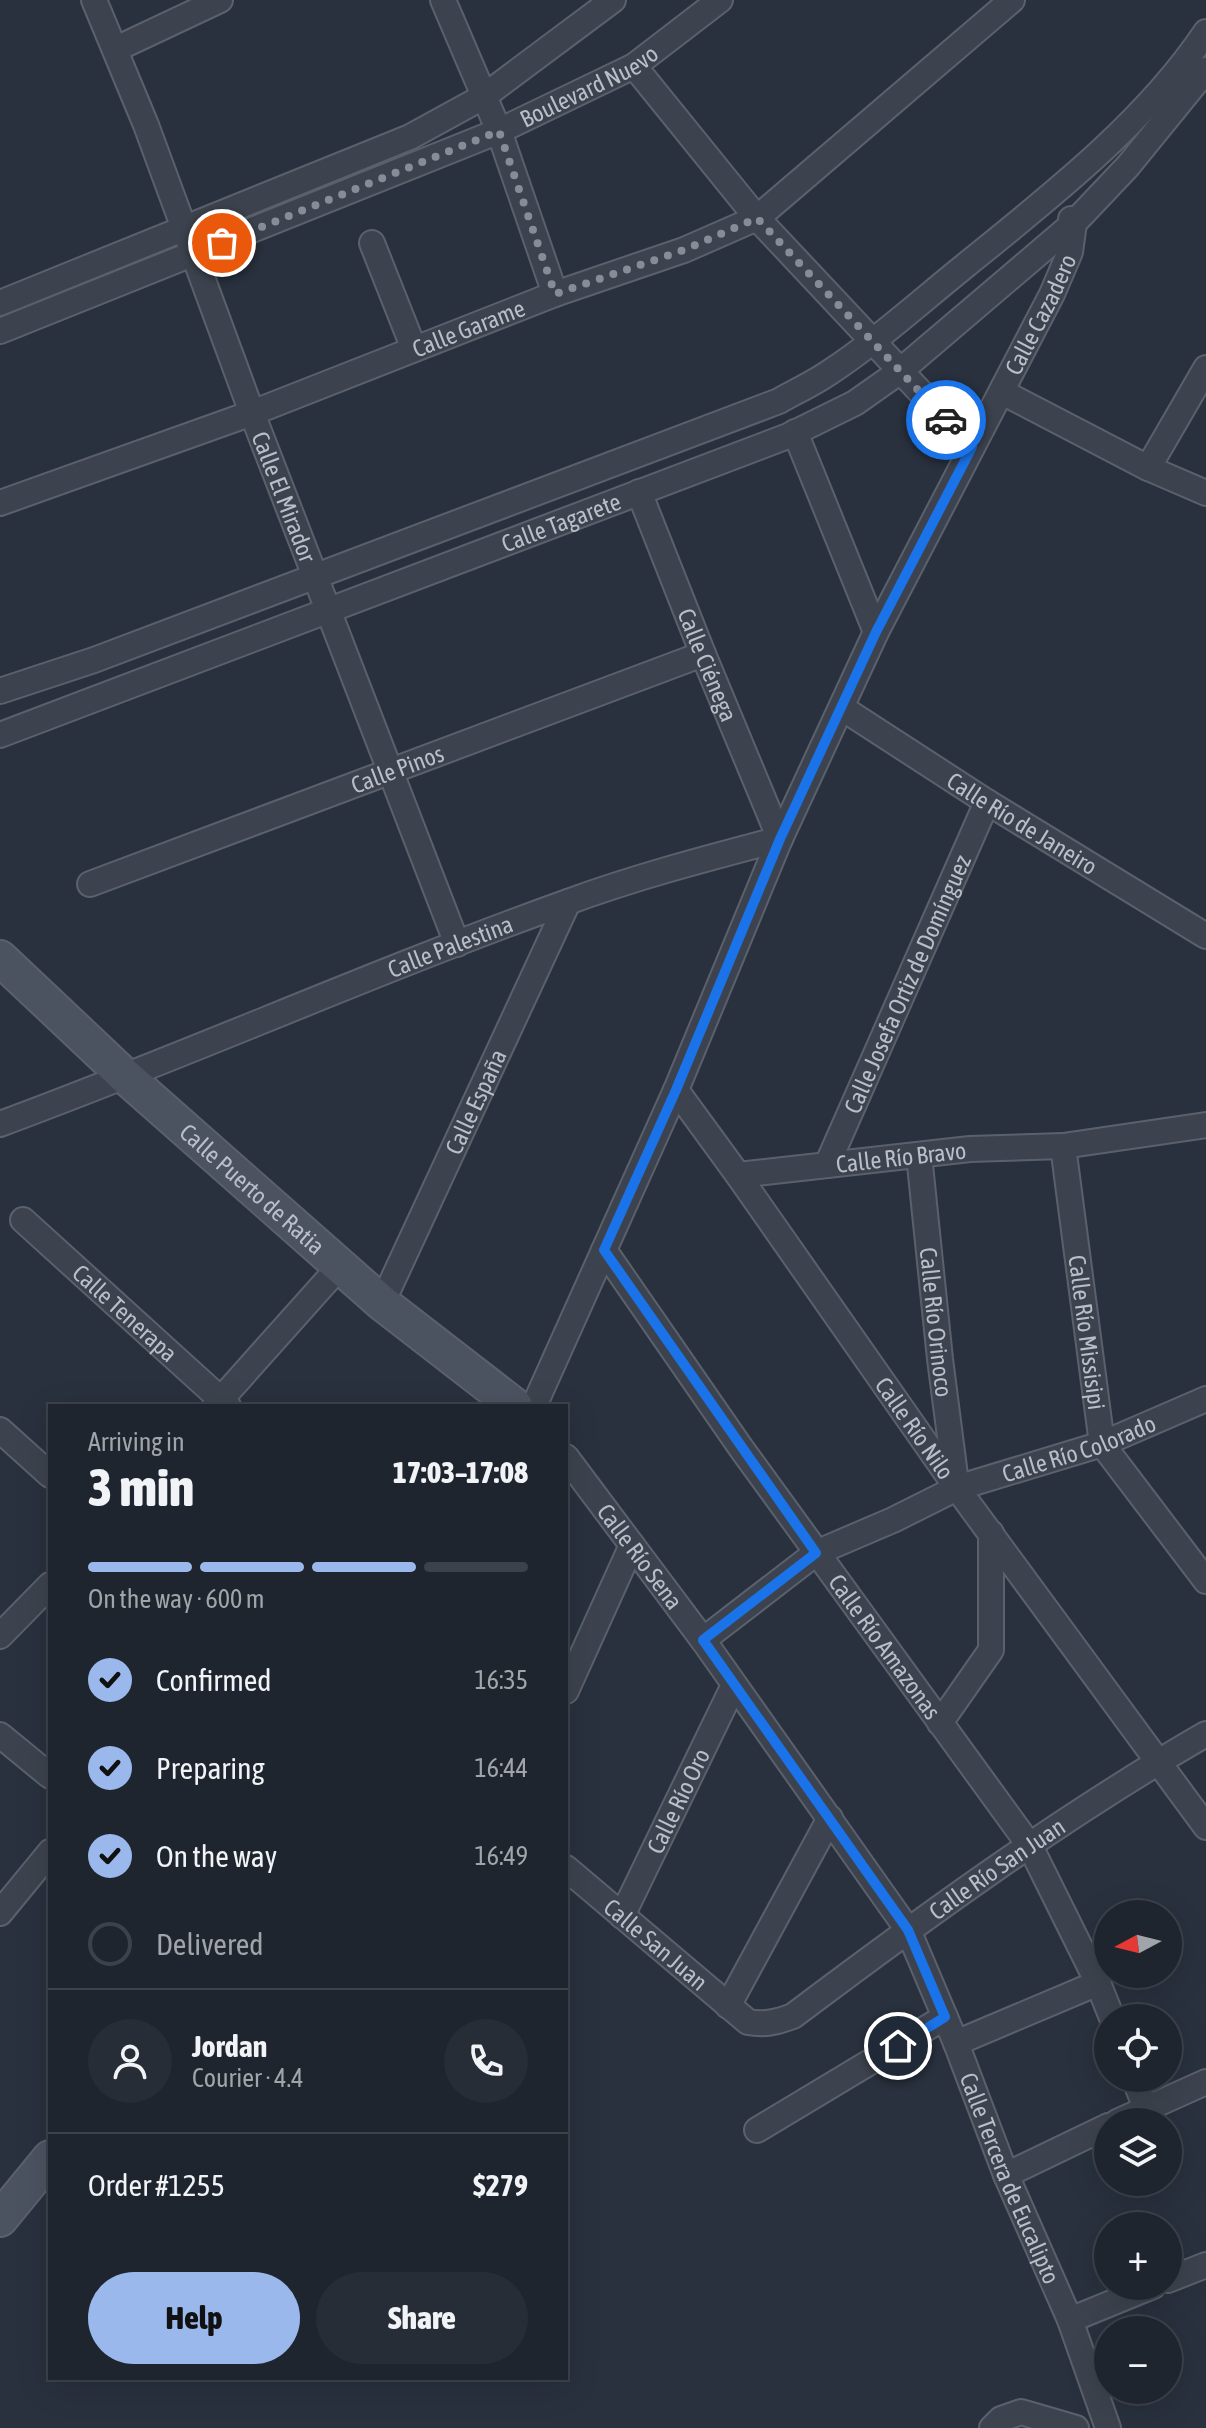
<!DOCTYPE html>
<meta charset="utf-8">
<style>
:root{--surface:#1f252e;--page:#272d36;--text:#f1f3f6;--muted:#a1a5aa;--line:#3c424a;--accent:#9bb8ec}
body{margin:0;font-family:"Asap Condensed",sans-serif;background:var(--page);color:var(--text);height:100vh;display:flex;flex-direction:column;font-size:30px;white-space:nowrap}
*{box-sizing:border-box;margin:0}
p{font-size:26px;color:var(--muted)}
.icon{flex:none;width:44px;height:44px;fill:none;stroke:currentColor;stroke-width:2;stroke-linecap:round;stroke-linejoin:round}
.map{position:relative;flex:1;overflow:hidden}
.sheet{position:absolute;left:48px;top:1404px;width:520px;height:976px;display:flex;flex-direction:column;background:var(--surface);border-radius:0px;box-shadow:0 8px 32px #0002,0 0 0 2px var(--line)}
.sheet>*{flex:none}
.needle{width:52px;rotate:263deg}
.buttons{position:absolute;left:1094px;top:1900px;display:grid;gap:16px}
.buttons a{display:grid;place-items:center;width:88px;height:88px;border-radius:50%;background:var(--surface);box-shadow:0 8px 32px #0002,0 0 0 2px var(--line);font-size:40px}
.pin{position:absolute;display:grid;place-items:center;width:68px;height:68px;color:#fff;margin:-34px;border:4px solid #fff;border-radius:50%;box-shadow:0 2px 8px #0007}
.courier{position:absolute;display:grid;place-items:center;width:80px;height:80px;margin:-40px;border:6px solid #1a73e8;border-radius:50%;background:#fff;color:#222;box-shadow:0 2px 10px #0007}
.summary em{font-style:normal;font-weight:800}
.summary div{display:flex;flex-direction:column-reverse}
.summary{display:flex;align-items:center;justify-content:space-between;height:136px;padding:0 40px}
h1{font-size:52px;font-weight:800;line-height:60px}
.bar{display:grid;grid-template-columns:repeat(4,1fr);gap:12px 8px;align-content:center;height:96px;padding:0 40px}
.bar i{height:10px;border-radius:6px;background:var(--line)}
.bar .on{background:var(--accent)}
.bar p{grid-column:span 4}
.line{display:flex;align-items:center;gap:20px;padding:0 40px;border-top:2px solid var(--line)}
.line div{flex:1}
.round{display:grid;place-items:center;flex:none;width:84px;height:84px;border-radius:42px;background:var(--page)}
ol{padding:0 40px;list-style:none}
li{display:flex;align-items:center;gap:24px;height:88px}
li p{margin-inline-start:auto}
li .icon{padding:8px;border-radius:50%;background:var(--accent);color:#111;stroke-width:4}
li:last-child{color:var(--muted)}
li i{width:44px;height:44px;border:4px solid var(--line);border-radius:50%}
.primary-button{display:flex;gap:16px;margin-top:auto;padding:16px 40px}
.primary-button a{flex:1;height:92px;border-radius:48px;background:var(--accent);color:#111;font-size:32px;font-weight:800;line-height:92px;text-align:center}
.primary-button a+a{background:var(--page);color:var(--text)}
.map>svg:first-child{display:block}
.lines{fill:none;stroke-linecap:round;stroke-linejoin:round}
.street-casing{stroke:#5b616c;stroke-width:28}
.secondary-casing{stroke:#5b616c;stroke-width:38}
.street{stroke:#3d434e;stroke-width:24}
.secondary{stroke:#4b5361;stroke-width:34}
.done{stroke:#878d98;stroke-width:8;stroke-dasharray:0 14.4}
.route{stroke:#1a73e8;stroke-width:10}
.labels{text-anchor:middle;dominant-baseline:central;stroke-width:6;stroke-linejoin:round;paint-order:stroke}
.street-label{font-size:24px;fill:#b9bfc9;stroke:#222833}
</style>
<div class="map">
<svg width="1206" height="2428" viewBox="0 0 1206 2428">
<rect width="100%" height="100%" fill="#29313e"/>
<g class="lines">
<defs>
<g id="street">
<path id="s1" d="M94,0L146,125L252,413L457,944"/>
<path d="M443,0L499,131L555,294"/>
<path d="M116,49L220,0"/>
<path d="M634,66L757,218L972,447"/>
<path d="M372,243L414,349"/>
<path d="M0,303L410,137L483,97L613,0"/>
<path id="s2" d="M0,331L499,131L634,66L720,0"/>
<path d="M1002,392L1148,468L1206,493"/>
<path d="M795,432L876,632"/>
<path d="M1148,468L1206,368"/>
<path id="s3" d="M639,492L703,654L780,839"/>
<path id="s4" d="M0,503L252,413L555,294L684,250L757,218L1012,0"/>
<path d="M0,691L94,660L779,401C795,392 812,384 827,374C876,342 920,302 966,265C1050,197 1146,122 1206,32"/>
<path id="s5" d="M842,708L987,802L1206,936"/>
<path id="s6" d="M0,735L788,436L855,403L899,372L1074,223L1128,166L1206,70"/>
<path id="s7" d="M90,884L703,654"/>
<path id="s8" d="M676,1090L738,1175L957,1488L1206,1827"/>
<path id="s9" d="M0,1124C190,1054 375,971 565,903C635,877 708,858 780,839"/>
<path id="s10" d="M1063,1146L1102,1444L1206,1581"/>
<path id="s11" d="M919,1155L940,1359L956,1483"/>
<path id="s12" d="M827,1165L987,802"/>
<path id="s13" d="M738,1175L970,1149L1063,1146L1206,1125"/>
<path id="s14" d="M23,1220L228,1406"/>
<path id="s15" d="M604,1250L741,1448L1030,1846L1098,1983L1112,2018"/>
<path id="s16" d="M382,1303L568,902"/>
<path d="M215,1406L341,1265"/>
<path id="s17" d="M534,1406L676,1090L780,839L876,632L1052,294L1070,252L1074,223L1071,219"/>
<path d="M0,1430L50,1475"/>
<path id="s18" d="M566,1457L703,1640L908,1930L956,2043L1006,2175L1070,2320L1108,2428"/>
<path d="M0,1636L50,1585"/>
<path id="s19" d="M703,1640L816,1553L893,1520L957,1488L1102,1444L1206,1399"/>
<path d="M566,1691L632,1545"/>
<path d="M940,1723L991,1650V1533"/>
<path d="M0,1735L50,1776"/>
<path id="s20" d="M566,1868L748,2022C765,2025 777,2022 793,2016C926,1916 1062,1817 1206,1734"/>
<path d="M0,1913L50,1852"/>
<path id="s21" d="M622,1916L734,1685"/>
<path d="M728,2006L830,1818"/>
<path d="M956,2043L1098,1983"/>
<path d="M1134,2078L1146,2108"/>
<path d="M1117,2122L1206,2082"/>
<path d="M757,2130L945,2017"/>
<path d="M1006,2175L1108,2126"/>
<path d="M1168,2280L1206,2265"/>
<path d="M1070,2320L1153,2286"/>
<path d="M992,2428L1001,2419L1021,2412L1076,2428"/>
</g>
<g id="secondary">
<path id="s22" d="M0,958L126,1077L382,1303L515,1406"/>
<path d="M0,2219L50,2158"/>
</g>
</defs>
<use href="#street" class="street-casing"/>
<use href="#secondary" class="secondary-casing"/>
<use href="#street" class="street"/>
<use href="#secondary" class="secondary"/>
</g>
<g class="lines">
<path class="done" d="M222,243L499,131L555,294L684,250L757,218L946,420"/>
<path class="route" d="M898,2046L945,2017L908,1930L703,1640L816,1553L604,1250L676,1090L780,839L876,632L972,447L946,420"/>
</g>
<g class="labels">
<g class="street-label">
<text stroke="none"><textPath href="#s2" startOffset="638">Boulevard Nuevo</textPath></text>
<text stroke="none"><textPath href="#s17" startOffset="1204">Calle Cazadero</textPath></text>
<text stroke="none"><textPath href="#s4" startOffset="500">Calle Garame</textPath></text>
<text stroke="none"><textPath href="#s1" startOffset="532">Calle El Mirador</textPath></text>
<text stroke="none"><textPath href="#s6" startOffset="600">Calle Tagarete</textPath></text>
<text stroke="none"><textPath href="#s3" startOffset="186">Calle Ciénega</textPath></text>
<text stroke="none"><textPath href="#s7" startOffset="328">Calle Pinos</textPath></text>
<text stroke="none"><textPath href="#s5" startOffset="214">Calle Río de Janeiro</textPath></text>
<text stroke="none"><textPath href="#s9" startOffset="484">Calle Palestina</textPath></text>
<text stroke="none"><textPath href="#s12" startOffset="198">Calle Josefa Ortiz de Domínguez</textPath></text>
<text stroke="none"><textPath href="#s16" startOffset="222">Calle España</textPath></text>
<text stroke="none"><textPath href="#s13" startOffset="164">Calle Río Bravo</textPath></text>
<text stroke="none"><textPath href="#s22" startOffset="342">Calle Puerto de Ratia</textPath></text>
<text stroke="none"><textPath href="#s14" startOffset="138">Calle Tenerapa</textPath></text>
<text stroke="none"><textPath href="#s11" startOffset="168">Calle Río Orinoco</textPath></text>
<text stroke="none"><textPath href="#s10" startOffset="188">Calle Río Missisipi</textPath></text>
<text stroke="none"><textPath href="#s8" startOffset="414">Calle Río Nilo</textPath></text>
<text stroke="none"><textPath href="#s19" startOffset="426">Calle Río Colorado</textPath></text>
<text stroke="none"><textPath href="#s18" startOffset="124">Calle Río Sena</textPath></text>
<text stroke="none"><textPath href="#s15" startOffset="486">Calle Río Amazonas</textPath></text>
<text stroke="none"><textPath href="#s21" startOffset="128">Calle Río Oro</textPath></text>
<text stroke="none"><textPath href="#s20" startOffset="536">Calle Río San Juan</textPath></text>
<text stroke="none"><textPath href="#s20" startOffset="118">Calle San Juan</textPath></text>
<text stroke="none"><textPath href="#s18" startOffset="852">Calle Tercera de Eucalipto</textPath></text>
</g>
</g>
</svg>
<div class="buttons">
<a><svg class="needle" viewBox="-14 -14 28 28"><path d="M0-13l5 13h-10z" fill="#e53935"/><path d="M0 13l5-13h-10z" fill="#a1a5aa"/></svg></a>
<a><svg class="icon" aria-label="locate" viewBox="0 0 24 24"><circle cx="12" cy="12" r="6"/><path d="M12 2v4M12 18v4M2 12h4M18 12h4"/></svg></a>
<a><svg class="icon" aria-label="layers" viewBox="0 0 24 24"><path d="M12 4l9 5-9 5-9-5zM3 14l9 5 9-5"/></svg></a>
<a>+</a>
<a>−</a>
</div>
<div class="pin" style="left:222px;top:243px;background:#ea580c"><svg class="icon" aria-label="bag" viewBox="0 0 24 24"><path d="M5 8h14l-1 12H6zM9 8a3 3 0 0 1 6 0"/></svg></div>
<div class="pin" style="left:898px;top:2046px;background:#1f2937"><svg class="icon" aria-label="home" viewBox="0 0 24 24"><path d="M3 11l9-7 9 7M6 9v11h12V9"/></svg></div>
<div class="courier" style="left:946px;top:420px"><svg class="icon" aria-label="car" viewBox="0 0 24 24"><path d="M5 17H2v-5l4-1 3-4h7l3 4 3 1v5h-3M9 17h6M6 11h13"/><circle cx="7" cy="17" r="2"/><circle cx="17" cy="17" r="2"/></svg></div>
<section class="sheet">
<div class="summary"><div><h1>3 min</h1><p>Arriving in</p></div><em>17:03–17:08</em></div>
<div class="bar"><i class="on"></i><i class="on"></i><i class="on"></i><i></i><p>On the way · 600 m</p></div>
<ol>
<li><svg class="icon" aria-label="check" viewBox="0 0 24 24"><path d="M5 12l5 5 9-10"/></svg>Confirmed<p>16:35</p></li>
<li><svg class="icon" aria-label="check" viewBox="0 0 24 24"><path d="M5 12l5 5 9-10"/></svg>Preparing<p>16:44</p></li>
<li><svg class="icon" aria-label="check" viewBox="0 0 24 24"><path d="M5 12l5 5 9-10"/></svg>On the way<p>16:49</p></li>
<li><i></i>Delivered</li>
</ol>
<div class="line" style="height:144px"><a class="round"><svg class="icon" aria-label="person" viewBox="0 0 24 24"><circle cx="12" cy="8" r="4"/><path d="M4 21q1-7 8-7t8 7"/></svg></a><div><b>Jordan</b><p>Courier · 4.4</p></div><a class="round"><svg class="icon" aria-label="phone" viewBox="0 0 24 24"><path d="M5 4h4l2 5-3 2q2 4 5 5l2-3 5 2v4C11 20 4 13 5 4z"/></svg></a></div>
<div class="line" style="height:104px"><div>Order #1255</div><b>$279</b></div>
<div class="primary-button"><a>Help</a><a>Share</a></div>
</section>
</div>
